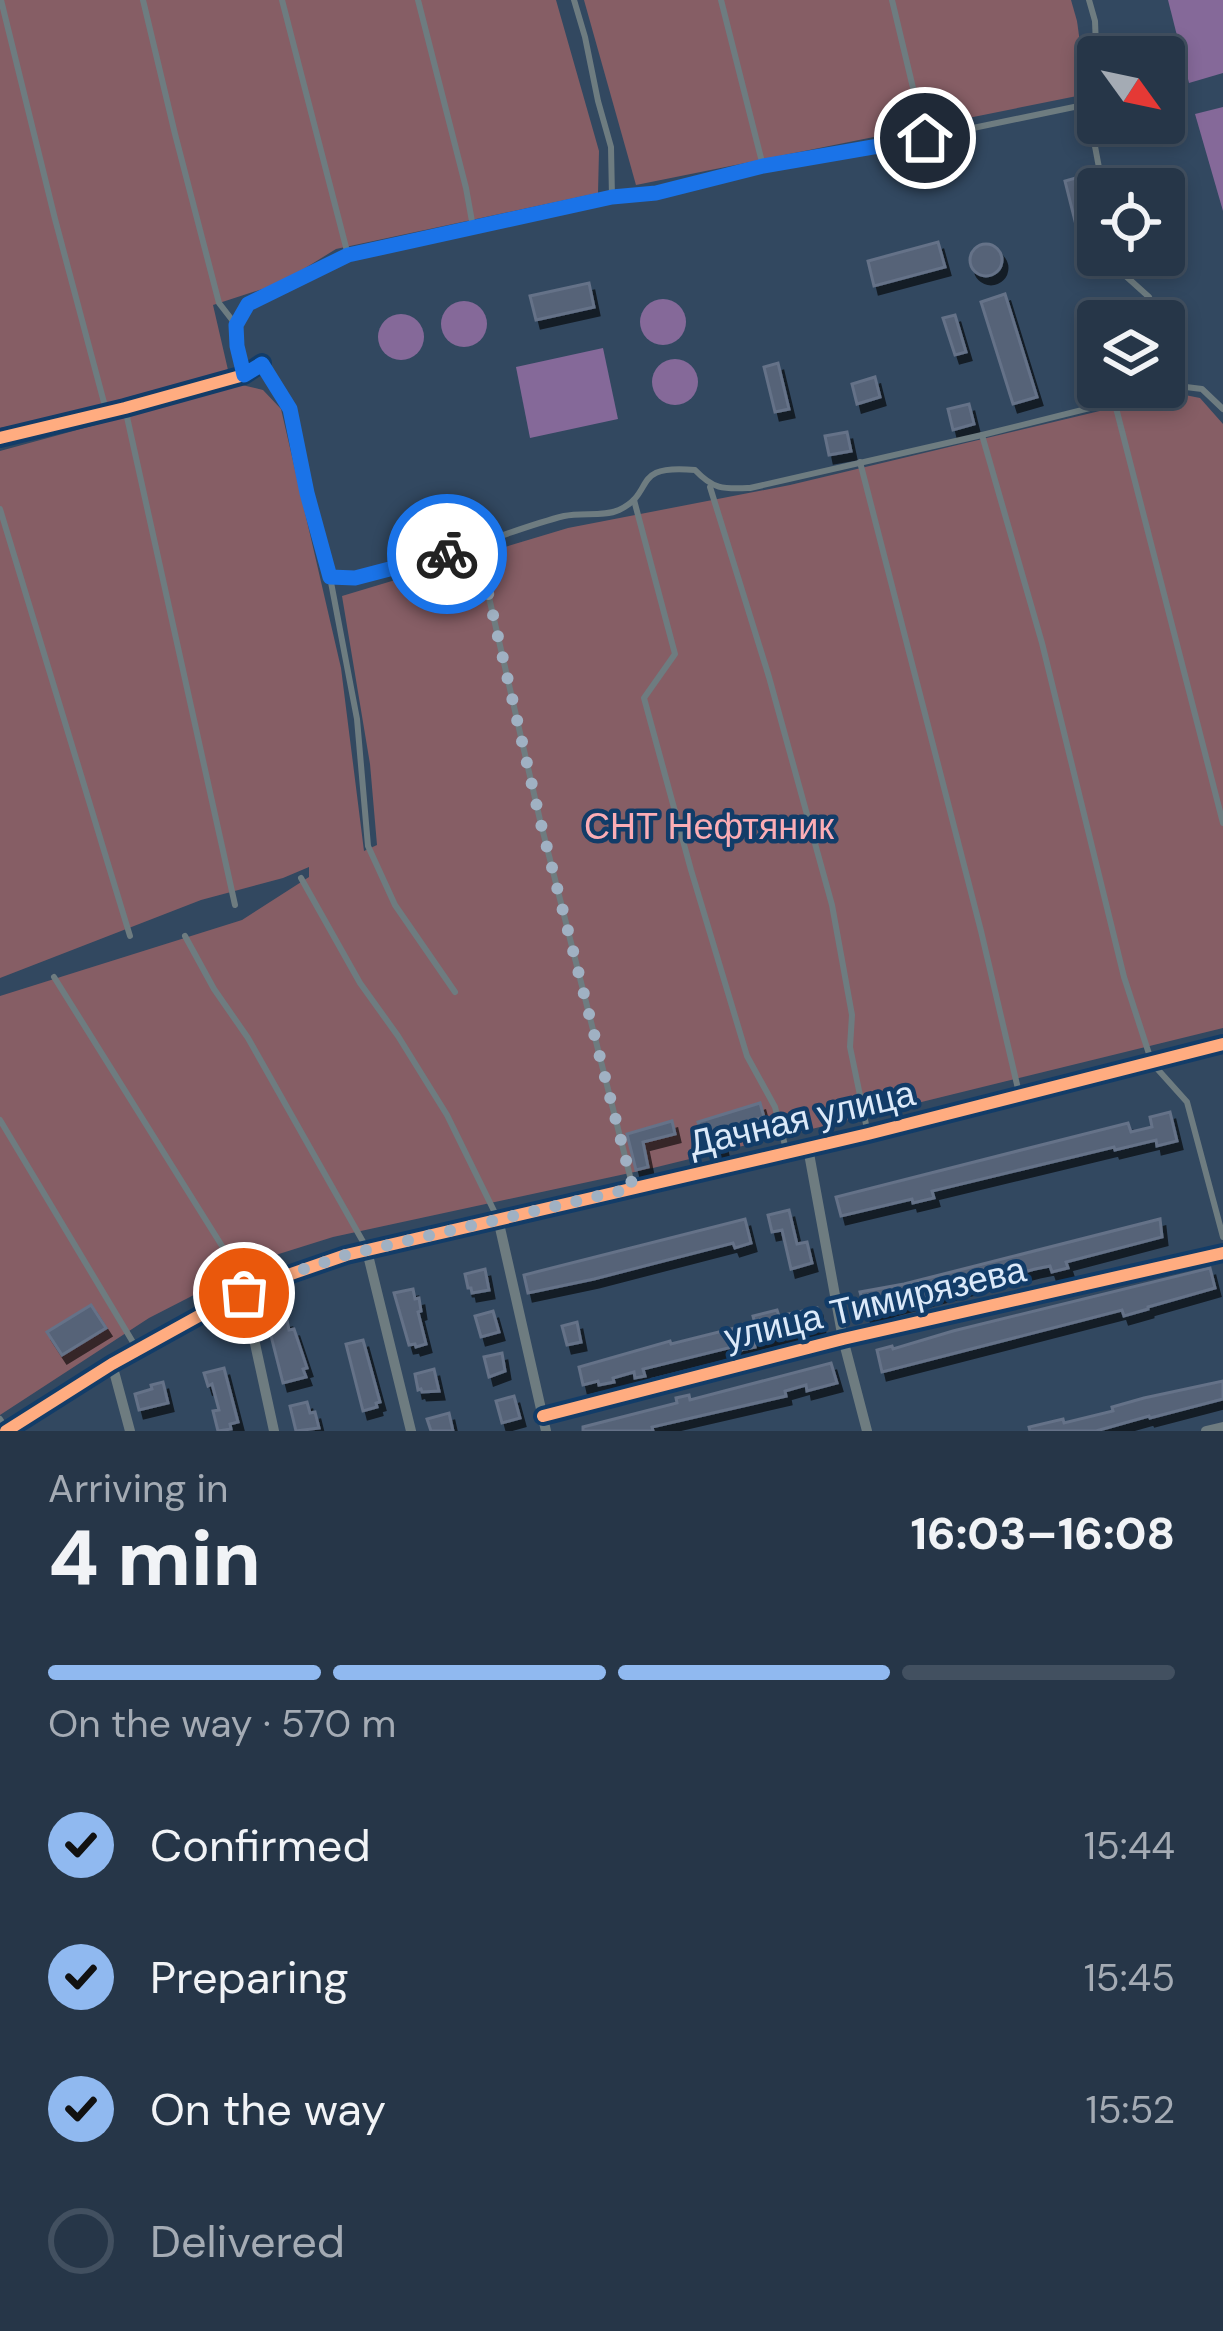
<!DOCTYPE html>
<meta charset="utf-8">
<style>
:root{--surface:#263648;--page:#324152;--text:#f1f3f6;--muted:#a4abb4;--line:#425060;--accent:#90b9f0}
body{margin:0;font-family:"DM Sans",sans-serif;background:var(--page);color:var(--text);height:100vh;display:flex;flex-direction:column;font-size:45px;white-space:nowrap}
*{box-sizing:border-box;margin:0}
p{font-size:39px;color:var(--muted)}
.icon{flex:none;width:66px;height:66px;fill:none;stroke:currentColor;stroke-width:2;stroke-linecap:round;stroke-linejoin:round}
.map{position:relative;height:1431px;overflow:hidden}
.sheet{display:flex;flex-direction:column;background:var(--surface);flex:1}
.sheet>*{flex:none}
.needle{width:78px;rotate:123deg}
.controls{position:absolute;left:1077px;top:36px;display:grid;gap:24px}
.controls a{display:grid;place-items:center;width:108px;height:108px;border-radius:12px;background:var(--surface);box-shadow:0 6px 18px #0003,0 0 0 3px var(--line);font-size:60px}
.pin{position:absolute;display:grid;place-items:center;width:102px;height:102px;color:#fff;margin:-51px;border:6px solid #fff;border-radius:50%;box-shadow:0 3px 12px #0007}
.courier{position:absolute;display:grid;place-items:center;width:120px;height:120px;margin:-60px;border:9px solid #1a73e8;border-radius:50%;background:#fff;color:#222;box-shadow:0 3px 15px #0007}
.overview em{font-style:normal;font-weight:800}
.overview div{display:flex;flex-direction:column-reverse}
.overview{display:flex;align-items:center;justify-content:space-between;height:204px;padding:0 48px}
h1{font-size:78px;font-weight:800;line-height:90px}
.bar{display:grid;grid-template-columns:repeat(4,1fr);gap:18px 12px;align-content:center;height:144px;padding:0 48px}
.bar i{height:15px;border-radius:9px;background:var(--line)}
.bar .selected{background:var(--accent)}
.bar p{grid-column:span 4}
ol{padding:0 48px;list-style:none}
li{display:flex;align-items:center;gap:36px;height:132px}
li p{margin-inline-start:auto}
li .icon{padding:12px;border-radius:50%;background:var(--accent);color:#111;stroke-width:4}
li:last-child{color:var(--muted)}
li i{width:66px;height:66px;border:6px solid var(--line);border-radius:50%}
.map>svg:first-child{display:block}
.green{fill:#865e65}
.water{fill:#856999}
.building{fill:#566378;stroke:#657288;stroke-width:3;filter:url(#shadow)}
.lines{fill:none;stroke-linecap:round;stroke-linejoin:round}
.service{stroke:#6e7c80;stroke-width:6}
.minor{stroke:#6e7c80;stroke-width:10}
.cycleway-casing{stroke:#123c68;stroke-width:20}
.cycleway{stroke:#ffac80;stroke-width:12}
.done{stroke:#a0b1c3;stroke-width:12;stroke-dasharray:0 21.6}
.route{stroke:#1a73e8;stroke-width:15}
.labels{text-anchor:middle;dominant-baseline:central;stroke-width:9;stroke-linejoin:round;paint-order:stroke}
.park-label{font-size:36px;fill:#fbadb5;stroke:#123c68}
.street-label{font-size:36px;fill:#dbe9f9;stroke:#123c68}
</style>
<div class="map">
<svg width="1223" height="1431" viewBox="0 0 1223 1431">
<defs>
<filter id="shadow"><feDropShadow dx="5" dy="8" stdDeviation="0" flood-color="#0009"/></filter>
</defs>
<rect width="100%" height="100%" fill="#324860"/>
<g class="green">
<path d="M0,0H556L599,151L598,193L336,249L281,283L213,305L228,370L52,418L0,428Z"/>
<path d="M584,0H1071L1077,21L1087,94L636,185Z"/>
<path d="M242,385L263,390L281,409L341,668L364,851L377,845L370,764L342,596L568,528L790,485L1175,393L1200,398L1223,424V1028L653,1168L333,1237L266,1258L149,1318L0,1415V996L242,920L309,877V867L283,878L201,900L0,978V451Z"/>
</g>
<g class="water">
<path d="M1168,0H1223V73L1189,83Z"/>
<path d="M1223,107V211L1195,114Z"/>
<circle cx="663" cy="322" r="23"/>
<circle cx="464" cy="324" r="23"/>
<circle cx="401" cy="337" r="23"/>
<path d="M603,348L618,419L530,438L516,367Z"/>
<circle cx="675" cy="382" r="23"/>
</g>
<g class="building">
<path d="M1079,177L1090,221L1076,225L1065,181Z"/>
<path d="M938,242L945,267L874,286L868,261Z"/>
<circle cx="986" cy="260" r="16"/>
<path d="M589,283L594,307L536,320L530,296Z"/>
<path d="M1005,294L1037,397L1013,404L981,302Z"/>
<path d="M955,315L966,352L955,355L943,318Z"/>
<path d="M778,363L789,409L775,412L764,367Z"/>
<path d="M875,377L880,397L857,404L852,384Z"/>
<path d="M969,404L974,424L953,430L948,409Z"/>
<path d="M847,432L851,451L829,455L825,436Z"/>
<path d="M760,1103L764,1117L719,1131L723,1147L708,1152L698,1122Z"/>
<path d="M1170,1112L1177,1141L1157,1146L1156,1140L1115,1150L1114,1147L932,1191L934,1198L913,1203L912,1199L841,1216L836,1197L1128,1123L1131,1132L1152,1127L1150,1117Z"/>
<path d="M672,1121L675,1134L643,1142L648,1167L636,1170L627,1134Z"/>
<path d="M789,1210L797,1244L807,1242L812,1263L791,1269L782,1230L772,1232L768,1215Z"/>
<path d="M745,1219L751,1243L735,1248L733,1243L594,1279L528,1293L524,1275Z"/>
<path d="M1160,1219L1162,1237L1066,1262L1068,1268L1052,1272L1050,1266L1035,1269L887,1308L888,1311L867,1317L860,1292L904,1284Z"/>
<path d="M1210,1268L1215,1288L1148,1307V1309L1124,1316L1122,1310L882,1372L877,1350L892,1346L893,1349L953,1331Z"/>
<path d="M485,1269L489,1290L472,1293L471,1288H468L465,1274Z"/>
<path d="M413,1289L415,1299L419,1298L421,1311L418,1312L426,1344L416,1347L415,1344L409,1345L394,1293Z"/>
<path d="M91,1305L106,1328L62,1355L47,1332Z"/>
<path d="M817,1308L820,1325L754,1341L755,1347L741,1350L740,1345L643,1369L645,1376L635,1378L634,1372L613,1378L614,1382L599,1385L598,1381L583,1385L579,1367L670,1341L671,1344L755,1323L753,1316L777,1310L779,1316Z"/>
<path d="M493,1311L499,1332L481,1337L475,1316Z"/>
<path d="M287,1320L289,1330L294,1329L307,1368L303,1369L306,1377L283,1383L268,1324Z"/>
<path d="M577,1322L581,1342L567,1345L562,1326Z"/>
<path d="M363,1340L380,1402L376,1403L377,1407L363,1411L346,1344Z"/>
<path d="M502,1353L505,1371L489,1377L484,1357Z"/>
<path d="M831,1363L837,1383L807,1391L806,1385L785,1391L786,1396L652,1427L653,1431H583V1427L677,1403L676,1398L689,1395L690,1400Z"/>
<path d="M224,1368L238,1422L230,1424L231,1429L218,1431L213,1411L219,1410L212,1384L208,1386L204,1373Z"/>
<path d="M434,1369L439,1391L422,1392L421,1389L418,1390L415,1374Z"/>
<path d="M1223,1381V1399L1150,1418L1149,1416L1096,1431H1030L1029,1427L1063,1419L1064,1423L1113,1411L1112,1407L1144,1398Z"/>
<path d="M163,1382L168,1403L139,1410L135,1394L152,1389L151,1385Z"/>
<path d="M514,1396L520,1418L502,1423L496,1401Z"/>
<path d="M307,1402L310,1413L315,1412L319,1428L296,1431L290,1406Z"/>
<path d="M449,1413L453,1431H431L427,1419Z"/>
</g>
<g class="lines">
<g class="service">
<path d="M1,0L55,219L106,410"/>
<path d="M143,0L175,134L219,303L236,325"/>
<path d="M282,0L348,255"/>
<path d="M418,0L466,188L473,227"/>
<path d="M574,0L585,37L598,101L611,147L612,197"/>
<path d="M721,0L763,166"/>
<path d="M892,0L925,138"/>
<path d="M1089,0L1095,21L1098,98"/>
<path d="M1103,189L1094,141L1106,123"/>
<path d="M1116,255L1119,270L1149,297L1160,321"/>
<path d="M1164,330L1183,370L1178,386"/>
<path d="M262,363L290,409L307,493L330,577L357,719L368,846L395,905L455,992"/>
<path d="M244,375L237,346L236,325L248,304L348,255L612,197L655,193L763,166L925,138L1098,102"/>
<path d="M1114,400L1223,823"/>
<path d="M125,408L235,905"/>
<path d="M982,435L1042,643L1124,977L1152,1063L1187,1102L1223,1237"/>
<path d="M860,462L981,931L1019,1093"/>
<path d="M710,487L769,677L832,905L852,1015L850,1047L868,1134"/>
<path d="M634,500L675,654L644,698L691,870L747,1056L775,1107L787,1153"/>
<path d="M0,509L130,936"/>
<path d="M477,545L540,820L633,1188"/>
<path d="M330,577C404,581 491,534 564,516C581,512 604,517 619,510C657,492 629,464 695,470C714,490 723,489 750,488L982,435L1178,386L1202,389L1223,409"/>
<path d="M301,878L360,983L398,1036L447,1115L498,1219"/>
<path d="M185,936L214,989L248,1038L366,1247"/>
<path d="M54,977L232,1262L244,1293"/>
<path d="M0,1120L137,1349"/>
<path d="M0,1419L7,1430"/>
</g>
<g class="minor">
<path d="M0,438L125,408L244,375L262,363"/>
<path d="M808,1148L843,1339L867,1431"/>
<path d="M498,1219L546,1431"/>
<path d="M367,1251L411,1431"/>
<path d="M244,1293L274,1431"/>
<path d="M112,1364L130,1431"/>
<path d="M543,1416L843,1339L1223,1253"/>
<path d="M6,1431L112,1364L215,1307L262,1284L346,1255L868,1134L1223,1044"/>
<path d="M1206,1431L1223,1427"/>
</g>
<defs>
<g id="cycleway">
<path d="M0,438L125,408L244,375L262,363"/>
<path d="M543,1416L843,1339L1223,1253"/>
<path d="M6,1431L112,1364L215,1307L262,1284L346,1255L868,1134L1223,1044"/>
</g>
</defs>
<use href="#cycleway" class="cycleway-casing"/>
<use href="#cycleway" class="cycleway"/>
</g>
<g class="lines">
<path class="done" d="M244,1293L262,1283L346,1255L633,1188L540,820L477,545L447,554"/>
<path class="route" d="M447,554L355,578L330,577L307,493L290,409L262,364L244,375L237,346L236,325L248,304L348,255L612,197L656,193L763,166L925,138"/>
</g>
<g class="labels">
<g class="park-label">
<text x="709" y="826">СНТ Нефтяник</text>
</g>
<g class="street-label">
<text transform="translate(802 1118) rotate(-13)">Дачная улица</text>
<text transform="translate(875 1303) rotate(-13)">улица Тимирязева</text>
</g>
</g>
</svg>
<div class="controls">
<a><svg class="needle" viewBox="-14 -14 28 28"><path d="M0-13l5 13h-10z" fill="#e53935"/><path d="M0 13l5-13h-10z" fill="#a4abb4"/></svg></a>
<a><svg class="icon" aria-label="locate" viewBox="0 0 24 24"><circle cx="12" cy="12" r="6"/><path d="M12 2v4M12 18v4M2 12h4M18 12h4"/></svg></a>
<a><svg class="icon" aria-label="layers" viewBox="0 0 24 24"><path d="M12 4l9 5-9 5-9-5zM3 14l9 5 9-5"/></svg></a>
</div>
<div class="pin" style="left:244px;top:1293px;background:#ea580c"><svg class="icon" aria-label="bag" viewBox="0 0 24 24"><path d="M5 8h14l-1 12H6zM9 8a3 3 0 0 1 6 0"/></svg></div>
<div class="pin" style="left:925px;top:138px;background:#1f2937"><svg class="icon" aria-label="home" viewBox="0 0 24 24"><path d="M3 11l9-7 9 7M6 9v11h12V9"/></svg></div>
<div class="courier" style="left:447px;top:554px"><svg class="icon" aria-label="bike" viewBox="0 0 24 24"><circle cx="6" cy="16" r="4"/><circle cx="18" cy="16" r="4"/><path d="M6 16l4-8h5l3 8M10 8l3 8H6M13 5h3"/></svg></div>
</div>
<section class="sheet">
<div class="overview"><div><h1>4 min</h1><p>Arriving in</p></div><em>16:03–16:08</em></div>
<div class="bar"><i class="selected"></i><i class="selected"></i><i class="selected"></i><i></i><p>On the way · 570 m</p></div>
<ol>
<li><svg class="icon" aria-label="check" viewBox="0 0 24 24"><path d="M5 12l5 5 9-10"/></svg>Confirmed<p>15:44</p></li>
<li><svg class="icon" aria-label="check" viewBox="0 0 24 24"><path d="M5 12l5 5 9-10"/></svg>Preparing<p>15:45</p></li>
<li><svg class="icon" aria-label="check" viewBox="0 0 24 24"><path d="M5 12l5 5 9-10"/></svg>On the way<p>15:52</p></li>
<li><i></i>Delivered</li>
</ol>
</section>
